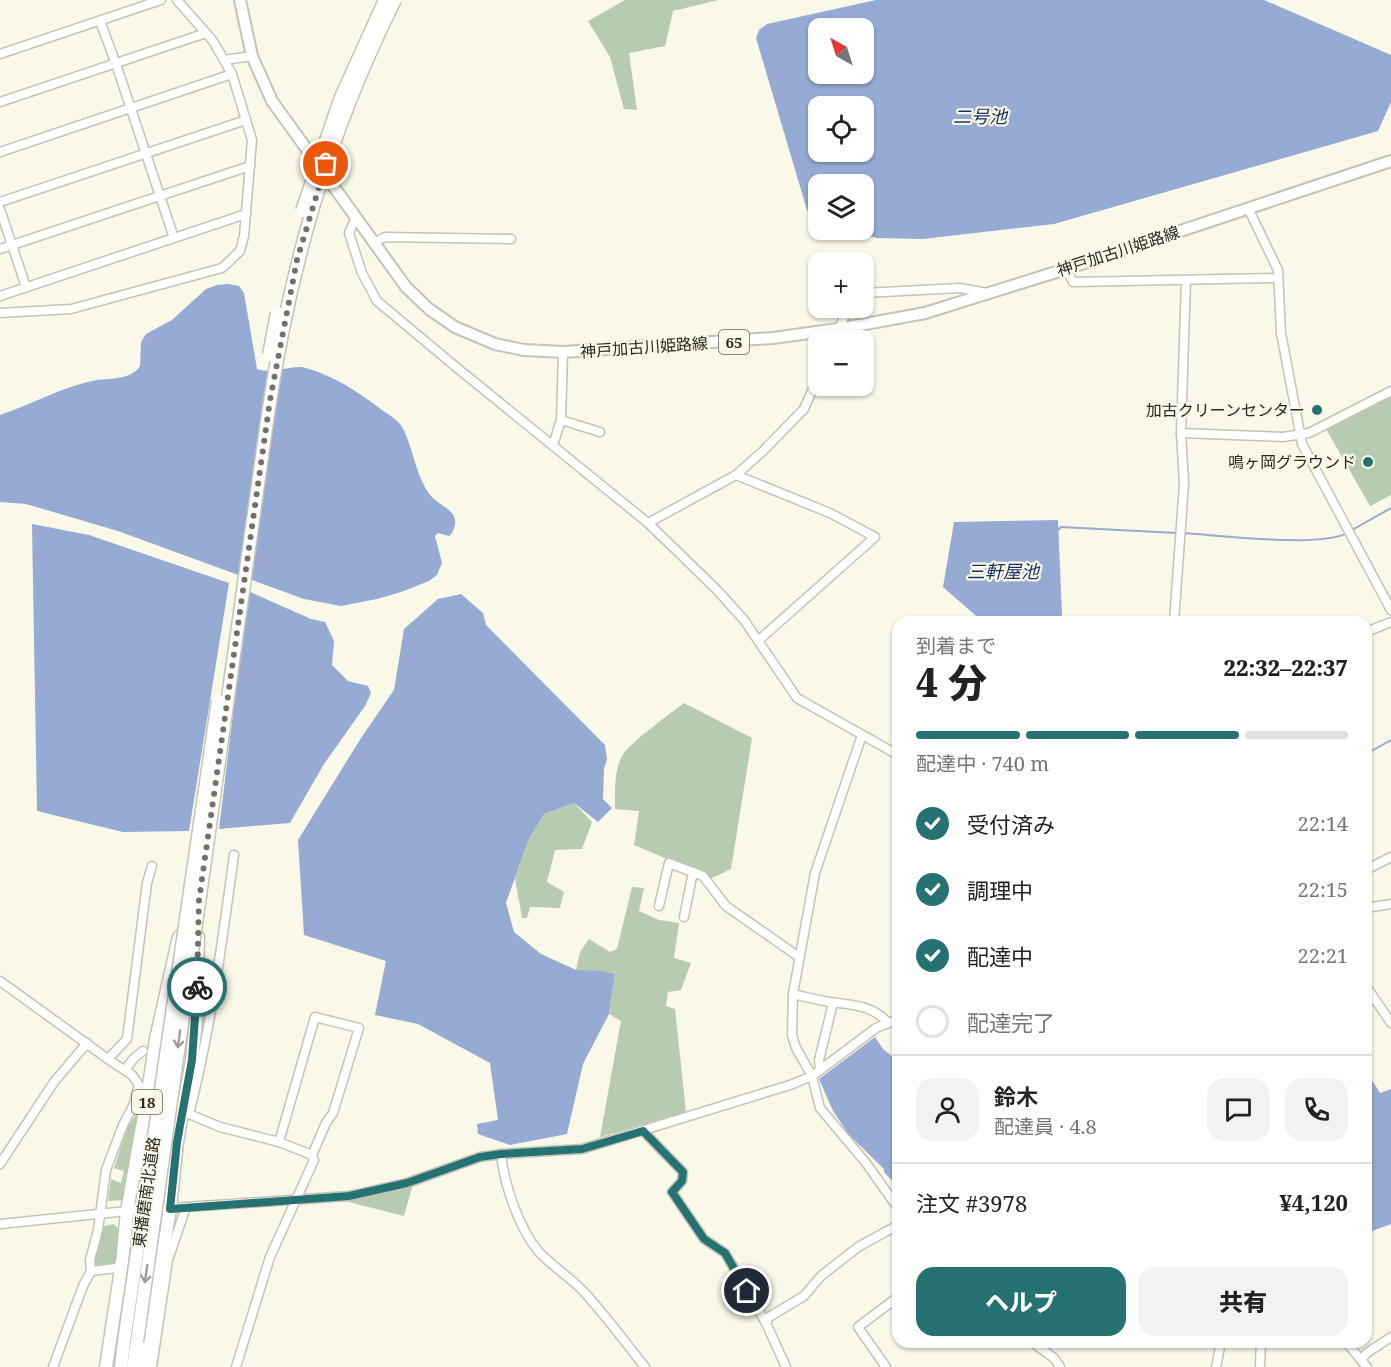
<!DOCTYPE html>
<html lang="ja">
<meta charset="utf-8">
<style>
:root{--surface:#fff;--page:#f2f2f2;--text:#222;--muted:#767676;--line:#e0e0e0;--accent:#267172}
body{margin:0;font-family:"Noto Serif","Noto Sans JP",serif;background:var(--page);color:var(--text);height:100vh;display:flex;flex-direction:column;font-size:22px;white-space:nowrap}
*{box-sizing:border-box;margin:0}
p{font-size:20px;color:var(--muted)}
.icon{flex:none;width:33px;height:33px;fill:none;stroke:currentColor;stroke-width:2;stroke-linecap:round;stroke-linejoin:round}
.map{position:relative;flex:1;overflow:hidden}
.details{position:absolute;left:892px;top:616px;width:480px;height:732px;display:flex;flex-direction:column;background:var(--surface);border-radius:18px;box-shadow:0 2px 4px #0004}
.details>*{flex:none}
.needle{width:39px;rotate:321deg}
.fabs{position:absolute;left:808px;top:18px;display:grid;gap:12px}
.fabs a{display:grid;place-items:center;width:66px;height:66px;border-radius:12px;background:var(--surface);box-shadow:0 2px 4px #0004;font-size:30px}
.pin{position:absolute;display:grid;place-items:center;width:51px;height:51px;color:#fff;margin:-26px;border:3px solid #fff;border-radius:50%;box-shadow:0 2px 6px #0007}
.courier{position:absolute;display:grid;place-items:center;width:60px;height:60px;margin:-30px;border:4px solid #267172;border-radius:50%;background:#fff;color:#222;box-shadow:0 2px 8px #0007}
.headline em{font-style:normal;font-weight:800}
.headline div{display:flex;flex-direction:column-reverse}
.headline{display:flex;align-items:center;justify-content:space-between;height:102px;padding:0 24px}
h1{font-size:39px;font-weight:800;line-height:45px}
.bar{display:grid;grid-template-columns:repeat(4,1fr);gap:9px 6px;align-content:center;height:72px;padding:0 24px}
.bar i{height:8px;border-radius:4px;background:var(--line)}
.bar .current{background:var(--accent)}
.bar p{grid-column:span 4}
.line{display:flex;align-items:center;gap:15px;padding:0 24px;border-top:2px solid var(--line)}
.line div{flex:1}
.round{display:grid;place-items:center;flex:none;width:63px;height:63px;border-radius:18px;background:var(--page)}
ol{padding:0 24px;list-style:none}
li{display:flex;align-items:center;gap:18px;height:66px}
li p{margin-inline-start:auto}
li .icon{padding:6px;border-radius:50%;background:var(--accent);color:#fff;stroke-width:4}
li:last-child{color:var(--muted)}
li i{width:33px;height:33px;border:3px solid var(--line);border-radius:50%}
.primary-button{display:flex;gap:12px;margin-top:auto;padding:12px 24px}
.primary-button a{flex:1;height:69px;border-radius:18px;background:var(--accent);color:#fff;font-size:24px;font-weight:800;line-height:69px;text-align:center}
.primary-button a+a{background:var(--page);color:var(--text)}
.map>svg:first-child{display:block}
.green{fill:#b7cbb0}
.water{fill:#95abd3;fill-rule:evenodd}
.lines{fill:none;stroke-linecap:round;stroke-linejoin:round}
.stream{stroke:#95abd3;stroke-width:2}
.minor-casing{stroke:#c5c3b4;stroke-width:11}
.major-casing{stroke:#c5c3b4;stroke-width:14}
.highway-casing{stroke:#c5c3b4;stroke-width:15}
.minor{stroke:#fff;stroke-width:8}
.major{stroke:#fff;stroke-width:10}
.highway{stroke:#fff;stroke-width:12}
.highway-bridge-casing{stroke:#c5c3b4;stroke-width:15;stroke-linecap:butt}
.highway-bridge{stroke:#fff;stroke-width:12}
.oneway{stroke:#9f9e9c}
.done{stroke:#727167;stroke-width:6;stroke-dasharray:0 10.8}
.route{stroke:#267172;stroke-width:8}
.poi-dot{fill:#267172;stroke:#faf8e8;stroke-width:2}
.labels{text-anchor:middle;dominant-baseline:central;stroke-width:4.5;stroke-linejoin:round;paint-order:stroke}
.shield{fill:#faf8e8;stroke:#68665d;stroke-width:1.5}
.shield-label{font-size:15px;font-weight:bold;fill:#292822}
.street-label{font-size:16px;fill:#292822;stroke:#faf8e8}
.poi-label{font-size:16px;fill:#292822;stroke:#faf8e8;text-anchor:end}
.water-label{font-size:18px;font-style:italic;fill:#183163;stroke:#faf8e8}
</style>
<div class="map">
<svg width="1391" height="1367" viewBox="0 0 1391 1367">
<rect width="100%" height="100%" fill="#faf8e8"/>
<g class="green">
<path d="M625,0H718L673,11L665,46L629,53L637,110L624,109L610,57L588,21Z"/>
<path d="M1391,396V495L1370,506L1326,429Z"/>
<path d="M684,703L752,738L731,869L712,878L634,845L639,811L615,809C615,793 614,773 621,758C627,744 670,714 684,703Z"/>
<path d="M574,803L592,822L582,849L555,850L547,882L564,892L560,908L530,907L527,918H522L515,878L528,841L544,814Z"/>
<path d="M632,887L644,888L639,911L659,920L679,923L674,958L691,963L681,990L668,992L666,1006L675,1009L686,1112L600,1137L621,1021L609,1014L615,975L576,970L580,952L589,939L610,952L617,949Z"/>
<path d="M140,1109L123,1200L108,1201L111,1179L121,1183L124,1171L114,1168L128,1126Z"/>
<path d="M413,1184L404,1216L349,1202V1198L373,1195Z"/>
<path d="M113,1224L116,1226L121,1232L117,1261L111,1266L95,1267L93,1260L101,1227Z"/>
</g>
<g class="water">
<path d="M876,0H1264L1391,55V102L1378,131L1054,224L923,239L876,238L848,230H864V184H819V220L807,210L756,38L759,30L767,24ZM864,28V74H819V28ZM864,106V152H819V106Z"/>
<path d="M228,284L239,286L244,293L257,369C274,375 294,364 306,368C336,377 357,391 382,410C388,414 396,419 400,424C412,441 414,471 428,492C439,509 464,509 452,533L449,536L438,533L435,536L442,563L437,575L429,581L401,592L377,599L341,606L304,599L118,531L26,504L0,502V415C33,404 63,386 97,380C112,378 131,380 140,366L141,342L146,334L172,320L206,289L217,285Z"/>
<path d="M1058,520L1062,616L1059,622H983L943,587L954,522Z"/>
<path d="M32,524L89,535L229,583L189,831L123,832L37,811Z"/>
<path d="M248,591L311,619L325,622L334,641L332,665L348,681L368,686L371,693L365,706L324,764L290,823L219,829Z"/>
<path d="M461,594L483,613L486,625L605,745L607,759L604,769L603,799L612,808L598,822L574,803L544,814L528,841L506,903L514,932L541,954L576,970L601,971L615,974L609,1014L583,1064L567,1134L510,1145L478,1134L477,1124L498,1120L490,1063L418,1024L375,1015L386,961L304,935L298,840L361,738L394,690L404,629L438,599Z"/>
<path d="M875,1037L883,1049L898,1061V1187L884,1172V1169L849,1135L833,1111L819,1079Z"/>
<path d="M1367,1072L1380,1093L1391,1089V1224L1367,1233Z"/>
</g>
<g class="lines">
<g class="stream">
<path d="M1058,530L1061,527L1177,533"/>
<path d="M1352,530L1391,508"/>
<path d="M1183,533C1218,535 1320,548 1347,533"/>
<path d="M1366,754L1391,740"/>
</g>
<defs>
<g id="minor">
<path d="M100,21L116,64L174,238"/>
<path d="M0,54L161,0"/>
<path d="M224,60L252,56"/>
<path d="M0,102L206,33"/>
<path d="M0,152L232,74"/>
<path d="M0,202L246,120"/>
<path d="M1248,208L1278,270L1281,333L1302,444L1391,610"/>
<path d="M0,209L26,287"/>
<path d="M356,217L349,233L362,273L377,301L456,367L648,523L717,590L744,620L797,698L898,755"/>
<path d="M374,243L385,237L511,239"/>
<path d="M0,249L250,166"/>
<path d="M1066,269L1073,282L1278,278"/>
<path d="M864,293L960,288L987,293"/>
<path d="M0,296L246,214"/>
<path d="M0,313L71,309L222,268L240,251L244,236L252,140L232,74L213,41L177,0"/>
<path d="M834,340L848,308"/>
<path d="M561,420L600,432"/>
<path d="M1181,433L1283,437L1309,433L1391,391"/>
<path d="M553,445L561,420L563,352"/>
<path d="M736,475L830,513L875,537L759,640"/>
<path d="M648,523L736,475L763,451L804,409L819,375"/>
<path d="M1174,622L1184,484L1181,433L1186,280"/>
<path d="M1366,632L1391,622"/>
<path d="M862,735L815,873L793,994L792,1035L796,1048L812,1076L820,1108L866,1163L898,1208"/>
<path d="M234,855C222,942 211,1029 189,1114L220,1127L279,1142L312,1155L314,1160L270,1257L236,1367"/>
<path d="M1366,870L1391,857"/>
<path d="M659,906L669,863L703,876L726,906L799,957"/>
<path d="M1366,908L1391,904"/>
<path d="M684,917L693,872"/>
<path d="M0,981L112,1062L132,1075L139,1085L134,1104L123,1125L106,1170L98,1230L90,1260L91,1271L83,1286L53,1367"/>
<path d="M1366,986L1391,1023"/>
<path d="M793,994C805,997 818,1000 830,1002C852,1005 873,1005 888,1023"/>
<path d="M108,1059L127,1039L147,883L152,866"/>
<path d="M125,1070L134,1058L143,1051"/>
<path d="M820,1070L819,1060L833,1003"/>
<path d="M643,1131L683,1172L682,1181L672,1192L704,1239L725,1253L766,1323L786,1367"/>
<path d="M279,1142L315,1017L359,1028L333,1113L326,1123L312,1155"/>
<path d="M501,1154C504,1184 519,1229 539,1252C553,1267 570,1277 584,1292C606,1316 625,1342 645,1367"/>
<path d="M0,1164L54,1082L87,1043"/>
<path d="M0,1224L127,1211L349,1196L407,1183L480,1157L501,1154L582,1149L790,1085L812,1076L876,1028L898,1019"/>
<path d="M91,1271L116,1268L122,1263"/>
<path d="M766,1323L769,1317L804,1296L821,1276L858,1247L898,1225"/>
<path d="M1032,1342L1054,1358L1060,1367"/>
<path d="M1346,1342L1367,1367"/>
<path d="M1361,1360L1367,1353L1391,1337"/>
<path d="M1260,1365L1261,1342"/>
<path d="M152,1367L168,1260L186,1207"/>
<path d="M886,1367L858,1327L898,1297"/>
<path d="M1216,1367L1221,1342"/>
</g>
<path id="major" d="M240,0L252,56L272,101L406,287L429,309L455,327L495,344L524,350L563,352L773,338L838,329L925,313L1066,269L1391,161"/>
<g id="highway">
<path d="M106,1367L122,1263L127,1211L146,1105L156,1039L179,937"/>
<path d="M121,1367L124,1341"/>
<path d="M133,1367L137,1342"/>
<path d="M144,1367L170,1209L177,1142L192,1060L196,1021L198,937"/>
</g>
</defs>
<use href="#minor" class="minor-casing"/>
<use href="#major" class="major-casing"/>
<use href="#highway" class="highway-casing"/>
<use href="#minor" class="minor"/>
<use href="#major" class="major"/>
<use href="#highway" class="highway"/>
<defs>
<g id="highway-bridge">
<path d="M302,211L341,97L385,0"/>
<path d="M269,355L277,313"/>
<path d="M124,1341L218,701"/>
<path d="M137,1342L267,421C289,270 327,136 395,0"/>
</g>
</defs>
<use href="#highway-bridge" class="highway-bridge-casing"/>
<use href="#highway-bridge" class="highway-bridge"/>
</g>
<defs><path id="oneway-shaft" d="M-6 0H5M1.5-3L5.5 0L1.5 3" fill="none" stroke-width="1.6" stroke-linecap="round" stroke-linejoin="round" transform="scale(1.5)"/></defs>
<g class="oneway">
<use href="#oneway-shaft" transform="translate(179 1039) rotate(98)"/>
<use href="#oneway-shaft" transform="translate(146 1274) rotate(98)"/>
</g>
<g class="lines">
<path class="done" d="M197,987L199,900L270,400L297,260L326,164"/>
<path class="route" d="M197,987L192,1060L177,1142L170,1209L349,1196L407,1183L480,1157L501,1154L582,1149L643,1131L683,1172L682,1181L672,1192L704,1239L725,1253L747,1291"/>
</g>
<g class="poi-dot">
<circle cx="1317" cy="410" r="6"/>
<circle cx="1368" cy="462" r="6"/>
</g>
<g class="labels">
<g class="shield">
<rect x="719" y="330" width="30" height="24" rx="4.5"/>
<rect x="132" y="1090" width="30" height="24" rx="4.5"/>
</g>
<g class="shield-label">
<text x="734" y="342">65</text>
<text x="147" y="1102">18</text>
</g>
<g class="street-label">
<text transform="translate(1118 251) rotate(-18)">神戸加古川姫路線</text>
<text transform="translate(644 347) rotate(-4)">神戸加古川姫路線</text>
<text transform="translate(146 1192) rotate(-82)">東播磨南北道路</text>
</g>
<g class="poi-label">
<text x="1305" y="410">加古クリーンセンター</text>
<text x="1356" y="462">鳴ヶ岡グラウンド</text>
</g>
<g class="water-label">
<text x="980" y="116">二号池</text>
<text x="1003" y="571">三軒屋池</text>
</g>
</g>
</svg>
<div class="fabs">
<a><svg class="needle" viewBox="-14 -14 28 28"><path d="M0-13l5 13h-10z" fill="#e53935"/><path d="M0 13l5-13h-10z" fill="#767676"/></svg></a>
<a><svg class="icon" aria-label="locate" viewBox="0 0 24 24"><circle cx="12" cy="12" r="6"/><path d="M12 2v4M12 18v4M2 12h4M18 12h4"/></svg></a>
<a><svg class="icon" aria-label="layers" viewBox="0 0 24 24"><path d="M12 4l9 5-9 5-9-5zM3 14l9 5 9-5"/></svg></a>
<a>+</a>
<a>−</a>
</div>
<div class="pin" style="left:326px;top:164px;background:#ea580c"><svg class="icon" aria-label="bag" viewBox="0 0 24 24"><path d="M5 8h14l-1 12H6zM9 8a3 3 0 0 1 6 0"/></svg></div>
<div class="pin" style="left:747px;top:1291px;background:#1f2937"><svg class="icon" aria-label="home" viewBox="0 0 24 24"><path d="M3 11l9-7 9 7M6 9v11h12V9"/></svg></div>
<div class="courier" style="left:197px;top:987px"><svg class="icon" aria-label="bike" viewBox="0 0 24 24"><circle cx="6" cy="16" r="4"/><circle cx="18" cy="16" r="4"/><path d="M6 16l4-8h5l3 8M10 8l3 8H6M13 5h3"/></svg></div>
<section class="details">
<div class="headline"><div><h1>4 分</h1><p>到着まで</p></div><em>22:32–22:37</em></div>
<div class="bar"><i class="current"></i><i class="current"></i><i class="current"></i><i></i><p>配達中 · 740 m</p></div>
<ol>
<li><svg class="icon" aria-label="check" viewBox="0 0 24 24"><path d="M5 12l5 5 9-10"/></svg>受付済み<p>22:14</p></li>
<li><svg class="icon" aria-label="check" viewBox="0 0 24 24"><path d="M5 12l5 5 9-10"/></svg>調理中<p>22:15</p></li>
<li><svg class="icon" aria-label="check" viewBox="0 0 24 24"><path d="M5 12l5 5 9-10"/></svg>配達中<p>22:21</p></li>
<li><i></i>配達完了</li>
</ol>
<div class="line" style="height:108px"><a class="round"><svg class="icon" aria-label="person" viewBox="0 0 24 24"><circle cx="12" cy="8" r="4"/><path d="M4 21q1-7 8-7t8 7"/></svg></a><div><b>鈴木</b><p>配達員 · 4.8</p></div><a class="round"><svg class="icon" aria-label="chat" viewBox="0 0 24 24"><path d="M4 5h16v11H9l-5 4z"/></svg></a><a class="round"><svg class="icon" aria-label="phone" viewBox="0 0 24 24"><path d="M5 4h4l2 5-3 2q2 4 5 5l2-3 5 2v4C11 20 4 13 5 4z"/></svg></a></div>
<div class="line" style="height:78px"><div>注文 #3978</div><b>¥4,120</b></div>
<div class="primary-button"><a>ヘルプ</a><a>共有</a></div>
</section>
</div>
